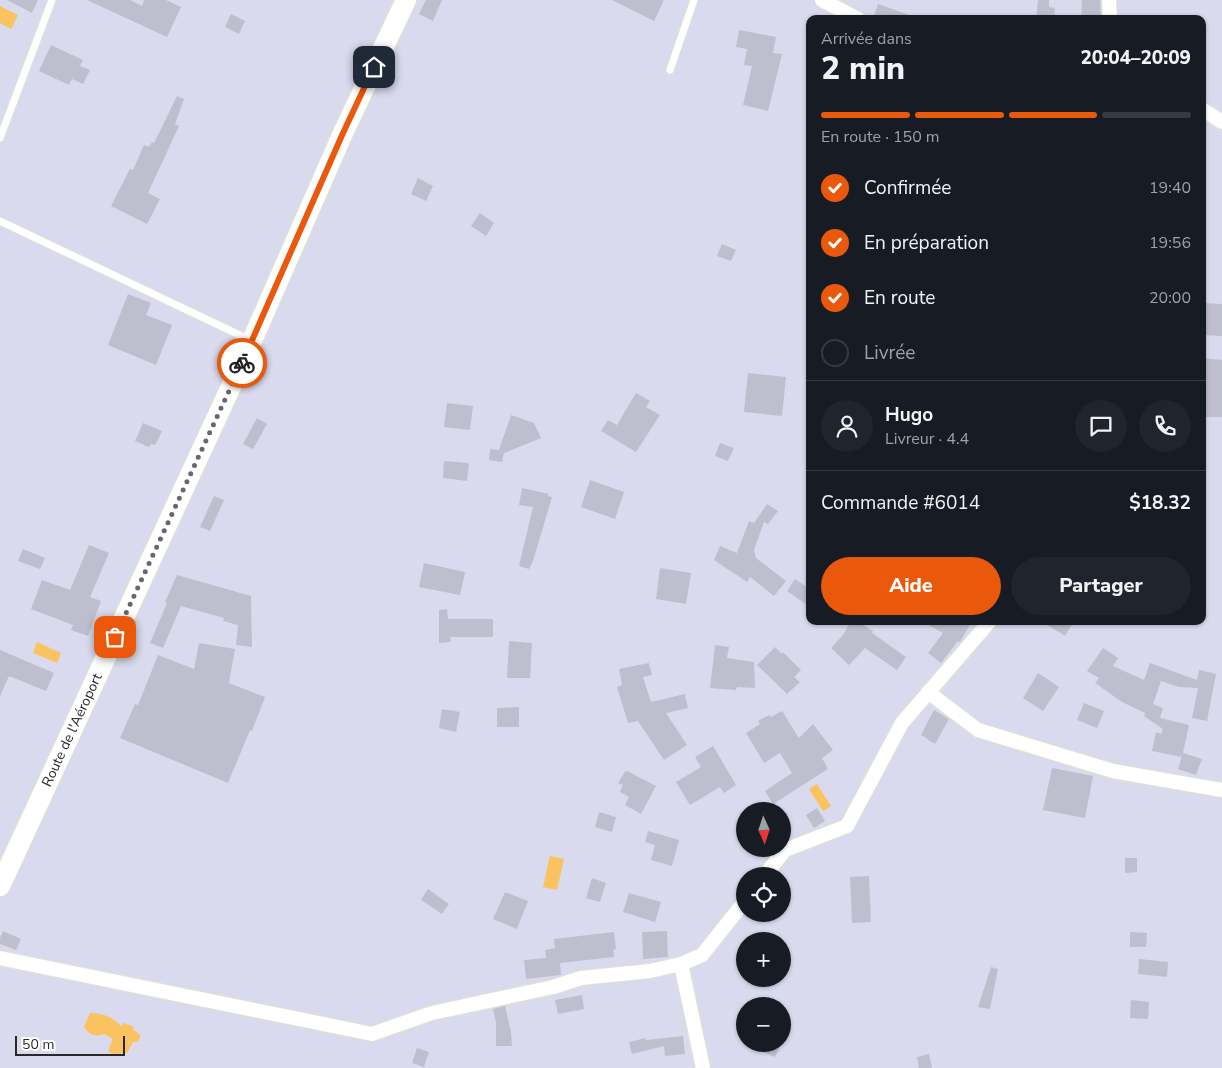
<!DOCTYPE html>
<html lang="fr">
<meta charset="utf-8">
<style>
:root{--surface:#171b24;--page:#20242c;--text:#f1f3f6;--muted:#9ea1a6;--line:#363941;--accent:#ea580c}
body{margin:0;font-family:"Nunito Sans",sans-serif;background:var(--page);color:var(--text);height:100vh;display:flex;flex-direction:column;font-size:19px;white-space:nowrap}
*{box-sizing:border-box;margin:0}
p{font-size:16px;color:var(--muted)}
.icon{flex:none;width:28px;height:28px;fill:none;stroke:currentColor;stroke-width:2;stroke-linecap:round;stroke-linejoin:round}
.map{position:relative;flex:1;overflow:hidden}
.details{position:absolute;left:806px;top:15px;width:400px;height:610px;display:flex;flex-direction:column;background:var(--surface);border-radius:10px;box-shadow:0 1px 4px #0004}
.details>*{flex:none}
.needle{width:32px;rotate:177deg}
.fabs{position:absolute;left:736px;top:802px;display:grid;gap:10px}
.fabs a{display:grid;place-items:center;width:55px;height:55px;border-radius:50%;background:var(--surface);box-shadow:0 1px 4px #0004;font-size:25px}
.scale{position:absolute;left:15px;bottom:12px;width:110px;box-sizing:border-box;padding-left:5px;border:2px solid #292929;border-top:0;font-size:14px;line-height:18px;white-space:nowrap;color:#292929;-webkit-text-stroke:4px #fff;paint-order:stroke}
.pin{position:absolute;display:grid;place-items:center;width:42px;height:42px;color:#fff;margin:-21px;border-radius:10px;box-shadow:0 2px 8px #0006}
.courier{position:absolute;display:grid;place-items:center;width:50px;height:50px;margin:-25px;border:4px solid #ea580c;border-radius:50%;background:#fff;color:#222;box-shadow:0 1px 6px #0007}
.overview em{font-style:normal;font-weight:800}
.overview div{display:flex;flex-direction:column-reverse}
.overview{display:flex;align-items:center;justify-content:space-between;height:85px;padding:0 15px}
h1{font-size:32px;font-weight:800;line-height:38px}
.bar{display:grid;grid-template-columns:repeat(4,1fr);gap:8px 5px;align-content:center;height:60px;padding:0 15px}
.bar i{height:6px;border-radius:4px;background:var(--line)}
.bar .active{background:var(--accent)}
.bar p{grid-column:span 4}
.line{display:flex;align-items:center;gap:12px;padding:0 15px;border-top:1px solid var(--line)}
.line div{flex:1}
.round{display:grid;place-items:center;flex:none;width:52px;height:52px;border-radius:26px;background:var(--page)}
ol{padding:0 15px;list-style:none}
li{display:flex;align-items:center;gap:15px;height:55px}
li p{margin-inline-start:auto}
li .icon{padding:5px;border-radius:50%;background:var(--accent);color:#fff;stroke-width:4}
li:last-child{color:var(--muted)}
li i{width:28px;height:28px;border:2px solid var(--line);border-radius:50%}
.cta{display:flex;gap:10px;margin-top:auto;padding:10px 15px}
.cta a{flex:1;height:58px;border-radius:30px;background:var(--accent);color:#fff;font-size:20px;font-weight:800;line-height:58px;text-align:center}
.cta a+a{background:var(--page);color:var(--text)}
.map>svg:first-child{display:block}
.water{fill:#fbc260}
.building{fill:#bebece}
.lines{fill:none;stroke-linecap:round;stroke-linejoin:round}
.service-casing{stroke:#e0e4ce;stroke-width:9}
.minor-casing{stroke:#e0e4ce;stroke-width:16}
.secondary-casing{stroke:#e0e4ce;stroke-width:22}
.service{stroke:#fff;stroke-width:7}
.minor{stroke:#fff;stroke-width:14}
.secondary{stroke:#fff;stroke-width:20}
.done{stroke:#67676e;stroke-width:5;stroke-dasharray:0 9}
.route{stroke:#ea580c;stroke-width:6}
.labels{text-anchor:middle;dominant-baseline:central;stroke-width:4;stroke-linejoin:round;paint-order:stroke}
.street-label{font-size:14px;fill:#292929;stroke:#fff}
</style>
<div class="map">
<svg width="1222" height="1068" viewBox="0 0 1222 1068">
<rect width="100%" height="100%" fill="#d9daed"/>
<g class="water">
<path d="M0,6L18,15L11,29L0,23Z"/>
<path d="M37,642L61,653L57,663L33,653Z"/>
<path d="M817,784L831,806L823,811L809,789Z"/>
<path d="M550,856L564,859L557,890L543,887Z"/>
<path d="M90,1013C103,1013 112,1017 121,1026L124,1023L134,1027L133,1030L137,1032L141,1036L137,1042H133L127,1053L113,1054L108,1051L113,1039L104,1034C96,1037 89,1035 84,1027Z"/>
</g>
<g class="building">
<path d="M7,0H38L32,13Z"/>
<path d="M87,0H130L142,6L144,0H166L181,7L167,37Z"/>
<path d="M426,0H442L433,21L419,14Z"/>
<path d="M612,0H664L654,21Z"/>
<path d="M1038,0H1049V7L1055,8L1054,19H1036Z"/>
<path d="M1082,0H1100L1101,19H1081Z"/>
<path d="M878,4L915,17V19H873Z"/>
<path d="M231,14L245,21L239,34L225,27Z"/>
<path d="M739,30L776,37L773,53L782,54L768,111L743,105L752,66L744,65L747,49L736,47Z"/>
<path d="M51,45L83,60L80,66L90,70L83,84L72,79L69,85L39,71Z"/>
<path d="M177,96L184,99L175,124L179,126L148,193L160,199L147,224L111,206L130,169L133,170L144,145L149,147L152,142L154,143Z"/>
<path d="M418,178L433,186L426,201L411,194Z"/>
<path d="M480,213L494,223L486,236L471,226Z"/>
<path d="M722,244L736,250L731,261L717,256Z"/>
<path d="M128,294L151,303L146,315L172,325L156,365L108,345Z"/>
<path d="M1202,303L1222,304V336L1202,335Z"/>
<path d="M1202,358L1222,360V417H1202Z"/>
<path d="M748,373L786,377L782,416L744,412Z"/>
<path d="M636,393L650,401L646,407L660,415L636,452L601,431L608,420L617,425Z"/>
<path d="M447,403L473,406L470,430L444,427Z"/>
<path d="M511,415L534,423L541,438L504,453L502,462L489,460L490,449L499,450Z"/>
<path d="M257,418L267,424L253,449L243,444Z"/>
<path d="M143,423L162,431L155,445L151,444L149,447L135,441Z"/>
<path d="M720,443L734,448L728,461L715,456Z"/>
<path d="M444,461L469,463L467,481L443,478Z"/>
<path d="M590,480L624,492L615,519L581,507Z"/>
<path d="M522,488L549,494L548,496L552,497L533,561L529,569L519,566L533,507L519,505Z"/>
<path d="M214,496L224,500L210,531L200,527Z"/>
<path d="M767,504L778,511L768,524L764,522L754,550L756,558L786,581L774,596L750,577L747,582L714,560L720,546L737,553L749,521L754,523Z"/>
<path d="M89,545L109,553L90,597L101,601L88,636L71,630L73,625L31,609L42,580L70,590Z"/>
<path d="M23,549L45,558L40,569L18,561Z"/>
<path d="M424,563L465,572L460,595L419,587Z"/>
<path d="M660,568L691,573L686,604L656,599Z"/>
<path d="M177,575L251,596L252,647L236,645L238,625L223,621L224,618L181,606L163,648L150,643L167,603L165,602Z"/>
<path d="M795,579L810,589V607L787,591Z"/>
<path d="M447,609L448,619H493V637H450L451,642L439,643V610Z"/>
<path d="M851,621H857L873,631L872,633L906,657L897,670L865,648L849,665L831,648L843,635Z"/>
<path d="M921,621H972L960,642L958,641L941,663L928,653L943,633Z"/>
<path d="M1041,621H1074L1065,636Z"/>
<path d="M509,641L532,643L530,678H507Z"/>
<path d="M199,643L235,649L229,683L265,697L252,731L250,730L228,783L120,738L135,704L138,705L158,655L194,669Z"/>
<path d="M715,645L729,647L727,658L754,662L755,688L737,687L736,690L710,688Z"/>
<path d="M775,647L782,654L783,652L801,670L794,677L800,682L787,694L757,665Z"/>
<path d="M1103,648L1118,658L1113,666L1144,680L1150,663L1197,680L1199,670L1216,674L1207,721L1192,718L1198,688L1179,687L1161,681L1153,704L1163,708L1160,718L1189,725L1182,757L1152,751L1156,732L1161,734L1163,729L1144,716L1145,713L1122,702L1095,683L1099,678L1087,671Z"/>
<path d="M0,650L54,673L46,691L9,676L0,696Z"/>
<path d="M649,663L652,675L643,677L651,702L685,694L688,708L666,713L687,745L664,760L638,721L628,723L617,687L622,685L619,669Z"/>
<path d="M1038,673L1059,687L1043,711L1023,698Z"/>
<path d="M1084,703L1104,711L1097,728L1077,720Z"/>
<path d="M519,707V727H497V708Z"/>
<path d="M442,709L460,712L456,732L439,728Z"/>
<path d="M934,710L949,719L935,744L921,735Z"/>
<path d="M782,711L799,738L813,724L833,750L822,758L828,769L773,804L765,791L792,773L780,753L764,763L746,733L760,724L758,721L769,715L771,717Z"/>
<path d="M713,746L736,785L724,793L720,787L690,805L676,782L701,767L695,757Z"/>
<path d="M1183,753L1202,759L1196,775L1178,769Z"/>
<path d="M1052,768L1093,776L1085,818L1043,810Z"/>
<path d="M627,771L656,786L641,814L625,805L629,797L620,792L623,785L618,783L625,772Z"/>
<path d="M817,808L825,821L814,828L806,815Z"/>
<path d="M599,812L616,817L612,832L595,827Z"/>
<path d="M648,831L679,840L672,866L651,860L655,845L645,842Z"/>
<path d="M1125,858H1137V872L1125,873Z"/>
<path d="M869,876L871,922L852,923L850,877Z"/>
<path d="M592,878L606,883L600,902L586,898Z"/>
<path d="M428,889L449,904L442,914L421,900Z"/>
<path d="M505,892L528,901L517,929L493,919Z"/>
<path d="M629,893L661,902L655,922L623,912Z"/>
<path d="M3,931L21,939L16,950L0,944V938Z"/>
<path d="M667,931L668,957L643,959L642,932Z"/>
<path d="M614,932L616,949L613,950L614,957L560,963L561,975L526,979L524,960L546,958L545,950L555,948L554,939Z"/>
<path d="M1130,932L1147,933L1146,947H1130Z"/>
<path d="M1139,959L1168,962L1167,977L1138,974Z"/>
<path d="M991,967L998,969L990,1009L978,1007Z"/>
<path d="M582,995L584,1009L558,1014L555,1000Z"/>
<path d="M1131,1000L1149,1002L1148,1019L1130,1018Z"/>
<path d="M505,1006L511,1032L512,1046H496V1022L493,1009Z"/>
<path d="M683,1036L685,1054L665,1056L664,1046L632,1054L629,1042L646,1038V1040Z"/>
<path d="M744,1044H781L775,1057Z"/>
<path d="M417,1048L429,1052L424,1067L412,1063Z"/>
<path d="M929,1054L932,1068H919L917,1057Z"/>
</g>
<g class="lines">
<defs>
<g id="service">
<path d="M670,70L694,0"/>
<path d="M0,138L52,0"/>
<path d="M0,221L250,340"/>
</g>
<g id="minor">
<path d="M822,0L858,19"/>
<path d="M1109,0L1110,19"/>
<path d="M1202,109L1222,122"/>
<path d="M928,692L978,730L1113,771L1222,790"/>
<path d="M764,876L785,850L847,826L902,723L990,621"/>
<path d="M0,958L372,1034L432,1013L553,987L581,978L650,971L681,964L702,955L745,901"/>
<path d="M681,964L703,1068"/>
</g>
<path id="secondary" d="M0,886L247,352L343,133L406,0"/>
</defs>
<use href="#service" class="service-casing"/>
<use href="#minor" class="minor-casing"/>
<use href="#secondary" class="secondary-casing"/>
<use href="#service" class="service"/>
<use href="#minor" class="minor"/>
<use href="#secondary" class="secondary"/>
</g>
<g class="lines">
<path class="done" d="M115,637L242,363"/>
<path class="route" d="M242,363L343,133L374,67"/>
</g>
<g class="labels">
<g class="street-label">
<text transform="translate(72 730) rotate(-65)">Route de l'Aéroport</text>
</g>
</g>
</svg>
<div class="fabs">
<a><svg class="needle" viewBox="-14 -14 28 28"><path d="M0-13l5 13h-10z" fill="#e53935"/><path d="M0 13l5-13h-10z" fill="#9ea1a6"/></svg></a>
<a><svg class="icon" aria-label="locate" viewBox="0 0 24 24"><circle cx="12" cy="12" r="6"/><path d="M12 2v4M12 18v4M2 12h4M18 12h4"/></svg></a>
<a>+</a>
<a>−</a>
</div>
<div class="scale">50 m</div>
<div class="pin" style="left:115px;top:637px;background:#ea580c"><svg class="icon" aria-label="bag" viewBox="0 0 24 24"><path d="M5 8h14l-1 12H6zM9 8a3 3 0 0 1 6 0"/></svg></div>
<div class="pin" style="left:374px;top:67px;background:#1f2937"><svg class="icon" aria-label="home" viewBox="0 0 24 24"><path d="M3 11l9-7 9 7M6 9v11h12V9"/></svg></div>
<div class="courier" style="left:242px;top:363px"><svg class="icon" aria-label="bike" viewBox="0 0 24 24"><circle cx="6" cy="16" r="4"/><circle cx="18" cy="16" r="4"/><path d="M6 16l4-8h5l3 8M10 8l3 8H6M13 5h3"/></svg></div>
<section class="details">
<div class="overview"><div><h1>2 min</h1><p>Arrivée dans</p></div><em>20:04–20:09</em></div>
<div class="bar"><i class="active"></i><i class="active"></i><i class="active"></i><i></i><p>En route · 150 m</p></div>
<ol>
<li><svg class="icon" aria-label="check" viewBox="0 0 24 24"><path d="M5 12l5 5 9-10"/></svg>Confirmée<p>19:40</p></li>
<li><svg class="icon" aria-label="check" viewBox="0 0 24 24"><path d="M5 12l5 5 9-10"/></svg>En préparation<p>19:56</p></li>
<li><svg class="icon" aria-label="check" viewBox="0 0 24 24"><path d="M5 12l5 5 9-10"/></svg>En route<p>20:00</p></li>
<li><i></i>Livrée</li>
</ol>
<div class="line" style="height:90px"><a class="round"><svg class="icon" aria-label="person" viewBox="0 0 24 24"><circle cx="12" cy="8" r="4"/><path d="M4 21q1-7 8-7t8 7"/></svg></a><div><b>Hugo</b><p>Livreur · 4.4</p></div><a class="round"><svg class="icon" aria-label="chat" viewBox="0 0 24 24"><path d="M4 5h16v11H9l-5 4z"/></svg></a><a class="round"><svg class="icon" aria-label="phone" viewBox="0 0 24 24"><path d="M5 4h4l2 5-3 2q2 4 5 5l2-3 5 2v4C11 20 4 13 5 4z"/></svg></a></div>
<div class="line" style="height:65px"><div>Commande #6014</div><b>$18.32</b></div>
<div class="cta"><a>Aide</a><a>Partager</a></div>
</section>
</div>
